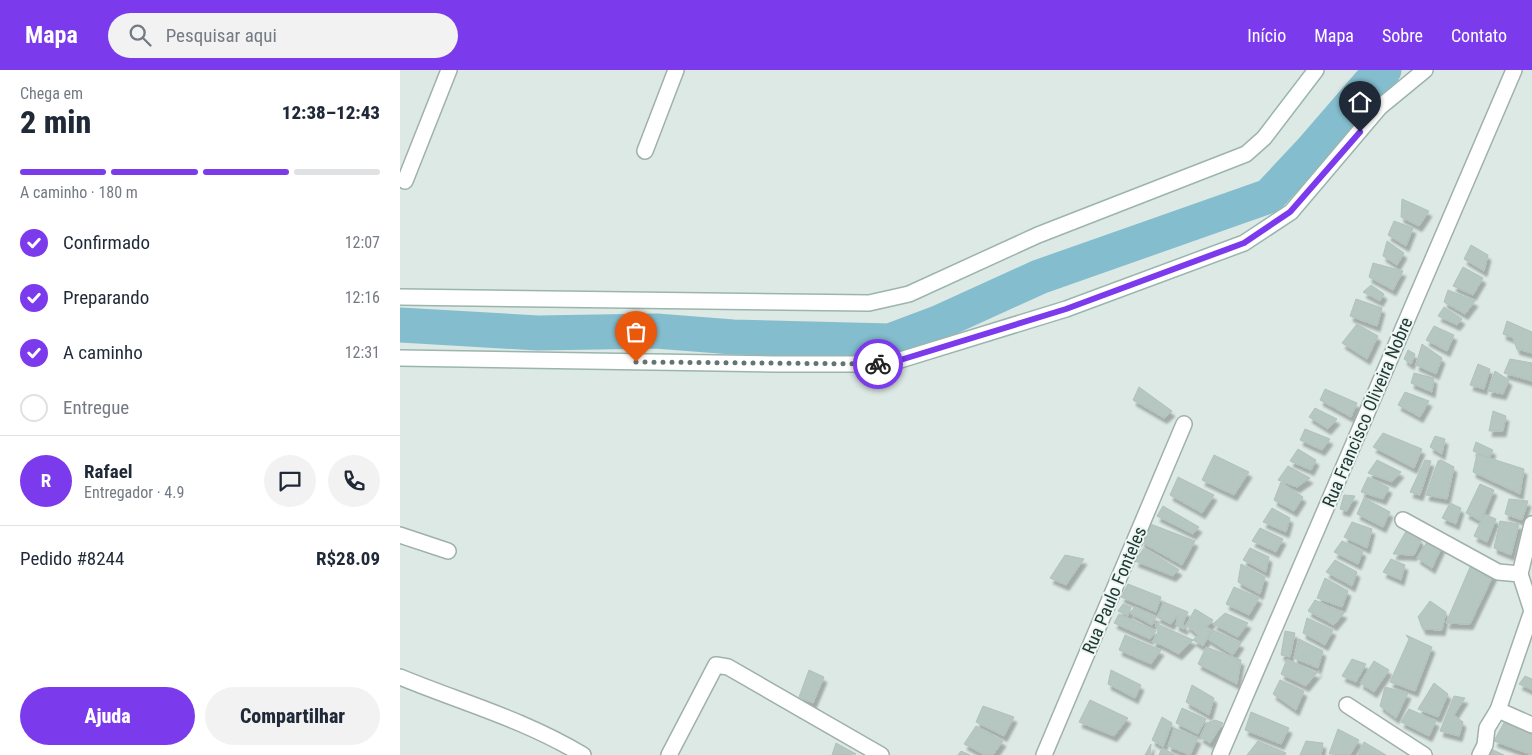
<!DOCTYPE html>
<html lang="pt">
<meta charset="utf-8">
<style>
:root{--surface:#fff;--page:#f2f2f3;--text:#1f2937;--muted:#747a83;--line:#e0e1e3;--accent:#7c3aed}
body{margin:0;font-family:"Roboto Condensed",sans-serif;background:var(--page);color:var(--text);height:100vh;display:flex;flex-direction:column;font-size:19px;white-space:nowrap}
*{box-sizing:border-box;margin:0}
p{font-size:16px;color:var(--muted)}
.icon{flex:none;width:28px;height:28px;fill:none;stroke:currentColor;stroke-width:2;stroke-linecap:round;stroke-linejoin:round}
.map{position:relative;flex:1;overflow:hidden}
.sheet{display:flex;flex-direction:column;background:var(--surface);width:400px}
.sheet>*{flex:none}
.pin{position:absolute;display:grid;place-items:center;width:42px;height:42px;color:#fff;margin:-51px -21px;border-radius:50% 50% 50% 0;rotate:-45deg;box-shadow:0 0 5px #0007}
.pin .icon{rotate:45deg}
.courier{position:absolute;display:grid;place-items:center;width:50px;height:50px;margin:-25px;border:4px solid #7c3aed;border-radius:50%;background:#fff;color:#222;box-shadow:0 1px 6px #0007}
.summary em{font-style:normal;font-weight:800}
.summary div{display:flex;flex-direction:column-reverse}
.summary{display:flex;align-items:center;justify-content:space-between;height:85px;padding:0 20px}
h1{font-size:32px;font-weight:800;line-height:38px}
.bar{display:grid;grid-template-columns:repeat(4,1fr);gap:8px 5px;align-content:center;height:60px;padding:0 20px}
.bar i{height:6px;border-radius:4px;background:var(--line)}
.bar .current{background:var(--accent)}
.bar p{grid-column:span 4}
.line{display:flex;align-items:center;gap:12px;padding:0 20px;border-top:1px solid var(--line)}
.line div{flex:1}
.round{display:grid;place-items:center;flex:none;width:52px;height:52px;border-radius:26px;background:var(--page)}
ol{padding:0 20px;list-style:none}
li{display:flex;align-items:center;gap:15px;height:55px}
li p{margin-inline-start:auto}
li .icon{padding:5px;border-radius:50%;background:var(--accent);color:#fff;stroke-width:4}
li:last-child{color:var(--muted)}
li i{width:28px;height:28px;border:2px solid var(--line);border-radius:50%}
.button{display:flex;gap:10px;margin-top:auto;padding:10px 20px}
.button a{flex:1;height:58px;border-radius:30px;background:var(--accent);color:#fff;font-size:20px;font-weight:800;line-height:58px;text-align:center}
.button a+a{background:var(--page);color:var(--text)}
header{display:flex;align-items:center;gap:30px;box-sizing:border-box;height:70px;padding:0 25px;background:var(--accent);color:#fff}
header strong{font-size:24px}
nav{display:flex;gap:28px;margin-inline-start:auto;font-size:18px}
.search{width:350px;height:45px;background:var(--page);display:flex;align-items:center;gap:12px;box-sizing:border-box;padding:0 18px;border-radius:28px;color:var(--muted);font-size:19px}
main{display:flex;flex:1;min-height:0}
.map>svg:first-child{display:block}
.lines{fill:none;stroke-linecap:round;stroke-linejoin:round}
.river{stroke:#84bdce;stroke-width:35}
.building{fill:#b6c6c1;stroke:#b0c2bc;filter:url(#shadow)}
.street-casing{stroke:#a0b0ac;stroke-width:18}
.secondary-casing{stroke:#9cb4ae;stroke-width:18}
.street{stroke:#fff;stroke-width:15}
.secondary{stroke:#fff;stroke-width:15}
.done{stroke:#627671;stroke-width:5;stroke-dasharray:0 9}
.route{stroke:#7c3aed;stroke-width:6}
.labels{text-anchor:middle;dominant-baseline:central;stroke-width:4;stroke-linejoin:round;paint-order:stroke}
.street-label{font-size:18px;fill:#1f3833;stroke:#edf6f2}
</style>
<header>
<strong>Mapa</strong>
<div class="search"><svg class="icon" aria-label="search" viewBox="0 0 24 24"><circle cx="10" cy="10" r="6"/><path d="M15 15l6 6"/></svg>Pesquisar aqui</div>
<nav><a>Início</a><a>Mapa</a><a>Sobre</a><a>Contato</a></nav>
</header>
<main>
<section class="sheet">
<div class="summary"><div><h1>2 min</h1><p>Chega em</p></div><em>12:38–12:43</em></div>
<div class="bar"><i class="current"></i><i class="current"></i><i class="current"></i><i></i><p>A caminho · 180 m</p></div>
<ol>
<li><svg class="icon" aria-label="check" viewBox="0 0 24 24"><path d="M5 12l5 5 9-10"/></svg>Confirmado<p>12:07</p></li>
<li><svg class="icon" aria-label="check" viewBox="0 0 24 24"><path d="M5 12l5 5 9-10"/></svg>Preparando<p>12:16</p></li>
<li><svg class="icon" aria-label="check" viewBox="0 0 24 24"><path d="M5 12l5 5 9-10"/></svg>A caminho<p>12:31</p></li>
<li><i></i>Entregue</li>
</ol>
<div class="line" style="height:90px"><b class="round" style="background:var(--accent);color:#fff">R</b><div><b>Rafael</b><p>Entregador · 4.9</p></div><a class="round"><svg class="icon" aria-label="chat" viewBox="0 0 24 24"><path d="M4 5h16v11H9l-5 4z"/></svg></a><a class="round"><svg class="icon" aria-label="phone" viewBox="0 0 24 24"><path d="M5 4h4l2 5-3 2q2 4 5 5l2-3 5 2v4C11 20 4 13 5 4z"/></svg></a></div>
<div class="line" style="height:65px"><div>Pedido #8244</div><b>R$28.09</b></div>
<div class="button"><a>Ajuda</a><a>Compartilhar</a></div>
</section>
<div class="map">
<svg width="1132" height="685" viewBox="0 0 1132 685">
<defs>
<filter id="shadow"><feDropShadow dx="3" dy="5.5" stdDeviation="1" flood-color="#0004"/></filter>
</defs>
<rect width="100%" height="100%" fill="#dde9e5"/>
<g class="lines">
<path class="river" d="M0,255L138,263L256,261L333,267L490,271L538,253L639,207L869,126L912,80L970,13L984,0"/>
</g>
<g class="building">
<path d="M1002,129L1029,141L1019,156L1001,147Z"/>
<path d="M994,151L1013,158L1006,176L988,165Z"/>
<path d="M987,171L1004,183L997,195L983,186Z"/>
<path d="M1071,175L1088,185L1084,201L1064,189Z"/>
<path d="M973,193L1003,201L993,220L969,207Z"/>
<path d="M1063,197L1083,208L1073,225L1053,216Z"/>
<path d="M971,215L984,224L980,231L963,222Z"/>
<path d="M1048,220L1075,231L1065,244L1044,232Z"/>
<path d="M956,229L982,238L977,256L950,246Z"/>
<path d="M1044,237L1062,249L1057,255L1038,246Z"/>
<path d="M1107,251L1132,262V283L1117,279L1113,268L1103,264Z"/>
<path d="M957,254L978,266L967,289L942,273Z"/>
<path d="M1034,256L1054,265L1047,281L1026,270Z"/>
<path d="M1022,274L1042,288L1036,304L1016,295Z"/>
<path d="M1008,280L1015,284L1011,294L1004,289Z"/>
<path d="M1110,289L1132,293V311L1104,303Z"/>
<path d="M1078,294L1090,299L1084,319L1070,315Z"/>
<path d="M1095,301L1109,310L1103,324L1088,321Z"/>
<path d="M1014,303L1034,308L1032,322L1011,313Z"/>
<path d="M739,317L772,341L764,348L733,330Z"/>
<path d="M925,319L957,333L951,347L920,330Z"/>
<path d="M1005,322L1029,331L1020,347L998,335Z"/>
<path d="M915,338L937,349L928,359L909,347Z"/>
<path d="M1093,341L1106,346L1103,361H1089Z"/>
<path d="M905,359L930,369L922,380L900,370Z"/>
<path d="M983,363L1022,379L1014,398L973,377Z"/>
<path d="M1035,366L1045,369L1042,384L1030,377Z"/>
<path d="M1076,372L1093,380L1089,388L1073,381Z"/>
<path d="M898,379L916,390L911,400L890,391Z"/>
<path d="M1077,384L1124,399L1120,424L1073,402Z"/>
<path d="M814,385L849,402L834,425L802,410Z"/>
<path d="M977,390L1001,402L992,412L968,403Z"/>
<path d="M1025,390L1031,391L1020,425L1010,422Z"/>
<path d="M1041,390L1054,397L1047,429L1026,425L1038,391Z"/>
<path d="M888,396L910,408L897,417L878,410Z"/>
<path d="M778,407L814,425L802,443L770,425Z"/>
<path d="M968,407L989,418L983,429L961,422Z"/>
<path d="M881,412L903,427L894,441L874,430Z"/>
<path d="M1080,414L1094,420L1081,451L1066,443Z"/>
<path d="M944,425L955,426L947,441L940,439Z"/>
<path d="M964,428L990,442L983,457L957,444Z"/>
<path d="M1109,429L1128,431L1122,450L1105,444Z"/>
<path d="M1050,433L1061,438L1056,454L1042,448Z"/>
<path d="M763,436L799,457L793,464L757,446Z"/>
<path d="M872,438L890,448L886,462L863,452Z"/>
<path d="M1084,444L1096,449L1087,472L1074,466Z"/>
<path d="M1100,451L1119,454L1111,485L1094,478Z"/>
<path d="M952,452L972,459L967,478L944,467Z"/>
<path d="M748,453L795,471L782,495L741,472Z"/>
<path d="M1009,456L1021,471L1014,485L993,484Z"/>
<path d="M860,458L883,469L876,482L852,471Z"/>
<path d="M942,471L963,481L958,494L934,482Z"/>
<path d="M1027,472L1043,474L1032,498L1017,488Z"/>
<path d="M744,478L779,500L773,506L735,491Z"/>
<path d="M850,478L869,487L866,502L843,490Z"/>
<path d="M665,485L684,489L666,515L650,508Z"/>
<path d="M991,489L1005,495L1001,510L983,502Z"/>
<path d="M935,490L957,502L952,516L926,502Z"/>
<path d="M841,494L865,507L860,524L838,512Z"/>
<path d="M1071,495L1094,504L1070,554L1046,553Z"/>
<path d="M925,508L948,521L942,537L917,528Z"/>
<path d="M728,514L761,527L756,542L721,527Z"/>
<path d="M834,517L859,528L849,545L826,534Z"/>
<path d="M915,530L944,543L934,555L908,541Z"/>
<path d="M1030,531L1046,542L1042,560L1023,559L1018,547Z"/>
<path d="M764,532L788,542L782,555L786,556L784,559L776,555L778,545L771,554L757,547Z"/>
<path d="M723,534L731,537L728,546L718,541Z"/>
<path d="M735,537L756,547L752,555L730,543Z"/>
<path d="M795,539L813,550L809,555L805,556L812,560L803,576L793,570L798,565L786,555Z"/>
<path d="M825,543L848,553L838,567L813,554Z"/>
<path d="M719,544L756,561L750,569L714,553Z"/>
<path d="M907,548L933,560L925,575L903,563Z"/>
<path d="M755,553L793,570L779,584L760,574L752,572L758,562Z"/>
<path d="M813,560L841,573L833,585L808,569Z"/>
<path d="M885,561L895,563L890,587L881,585Z"/>
<path d="M725,565L761,580L751,594L719,580Z"/>
<path d="M1006,565L1032,577L1015,621L990,612L1009,569Z"/>
<path d="M899,569L923,581L918,598L894,588Z"/>
<path d="M806,577L841,590L837,614L798,594Z"/>
<path d="M887,589L916,603L919,600L906,616L881,604Z"/>
<path d="M952,589L966,594L956,612L942,606Z"/>
<path d="M974,591L989,600L974,622L960,613Z"/>
<path d="M409,600L424,607L413,633L399,627Z"/>
<path d="M711,600L741,615L735,628L708,614Z"/>
<path d="M1125,606L1132,609V620L1119,614Z"/>
<path d="M880,610L904,621L896,640L873,624Z"/>
<path d="M1034,613L1048,624L1038,647L1018,639Z"/>
<path d="M792,615L814,628L809,645L786,632Z"/>
<path d="M985,617L1008,623L996,648L980,636Z"/>
<path d="M1054,626L1065,628L1054,645L1063,652L1059,666L1040,661Z"/>
<path d="M690,630L728,648L714,666L679,652Z"/>
<path d="M583,636L614,647L604,666L576,652Z"/>
<path d="M782,638L806,649L798,664L776,653Z"/>
<path d="M1009,639L1036,651L1029,666L1001,652Z"/>
<path d="M851,642L889,658L881,674L845,660Z"/>
<path d="M762,647L772,653L763,677L752,670Z"/>
<path d="M1106,649L1132,660V685L1094,671Z"/>
<path d="M815,650L823,653L810,673L800,667L807,653Z"/>
<path d="M576,656L603,671L593,685H585L564,674Z"/>
<path d="M774,658L798,668L790,685L768,676Z"/>
<path d="M938,659L959,670L950,685L929,684Z"/>
<path d="M858,671L886,683L885,685H847Z"/>
<path d="M906,671L923,673L921,685H900Z"/>
<path d="M964,672L986,685H958Z"/>
<path d="M436,673L456,684L432,685Z"/>
<path d="M751,674L750,685H745Z"/>
<path d="M762,678L775,685H759Z"/>
<path d="M1093,680L1104,685H1090Z"/>
<path d="M561,681L570,685H558Z"/>
</g>
<g class="lines">
<defs>
<g id="street">
<path d="M245,81L276,0"/>
<path d="M5,111L49,0"/>
<path d="M1003,450L1098,502L1120,504"/>
<path d="M0,465L48,481"/>
<path d="M0,607C63,633 123,649 183,685"/>
<path d="M947,635L1024,685"/>
<path d="M1098,640L1132,655"/>
<path d="M269,685L316,595L328,597L481,685"/>
<path d="M644,685L784,354"/>
<path d="M820,685L1114,0"/>
<path d="M1080,685L1085,675L1087,658L1098,640L1132,541L1120,504L1132,454"/>
</g>
<g id="secondary">
<path d="M0,227L469,233L509,224L638,165L846,84L864,68L916,0"/>
<path d="M0,288L373,294H474L497,291L666,239L844,173L891,142L980,37L1025,0"/>
</g>
</defs>
<use href="#street" class="street-casing"/>
<use href="#secondary" class="secondary-casing"/>
<use href="#street" class="street"/>
<use href="#secondary" class="secondary"/>
</g>
<g class="lines">
<path class="done" d="M236,292L478,294"/>
<path class="route" d="M478,294L497,291L666,239L844,173L890,142L960,62"/>
</g>
<g class="labels">
<g class="street-label">
<text transform="translate(967 342) rotate(-67)">Rua Francisco Oliveira Nobre</text>
<text transform="translate(714 520) rotate(-67)">Rua Paulo Fonteles</text>
</g>
</g>
</svg>
<div class="pin" style="left:236px;top:292px;background:#ea580c"><svg class="icon" aria-label="bag" viewBox="0 0 24 24"><path d="M5 8h14l-1 12H6zM9 8a3 3 0 0 1 6 0"/></svg></div>
<div class="pin" style="left:960px;top:62px;background:#1f2937"><svg class="icon" aria-label="home" viewBox="0 0 24 24"><path d="M3 11l9-7 9 7M6 9v11h12V9"/></svg></div>
<div class="courier" style="left:478px;top:294px"><svg class="icon" aria-label="bike" viewBox="0 0 24 24"><circle cx="6" cy="16" r="4"/><circle cx="18" cy="16" r="4"/><path d="M6 16l4-8h5l3 8M10 8l3 8H6M13 5h3"/></svg></div>
</div>
</main>
